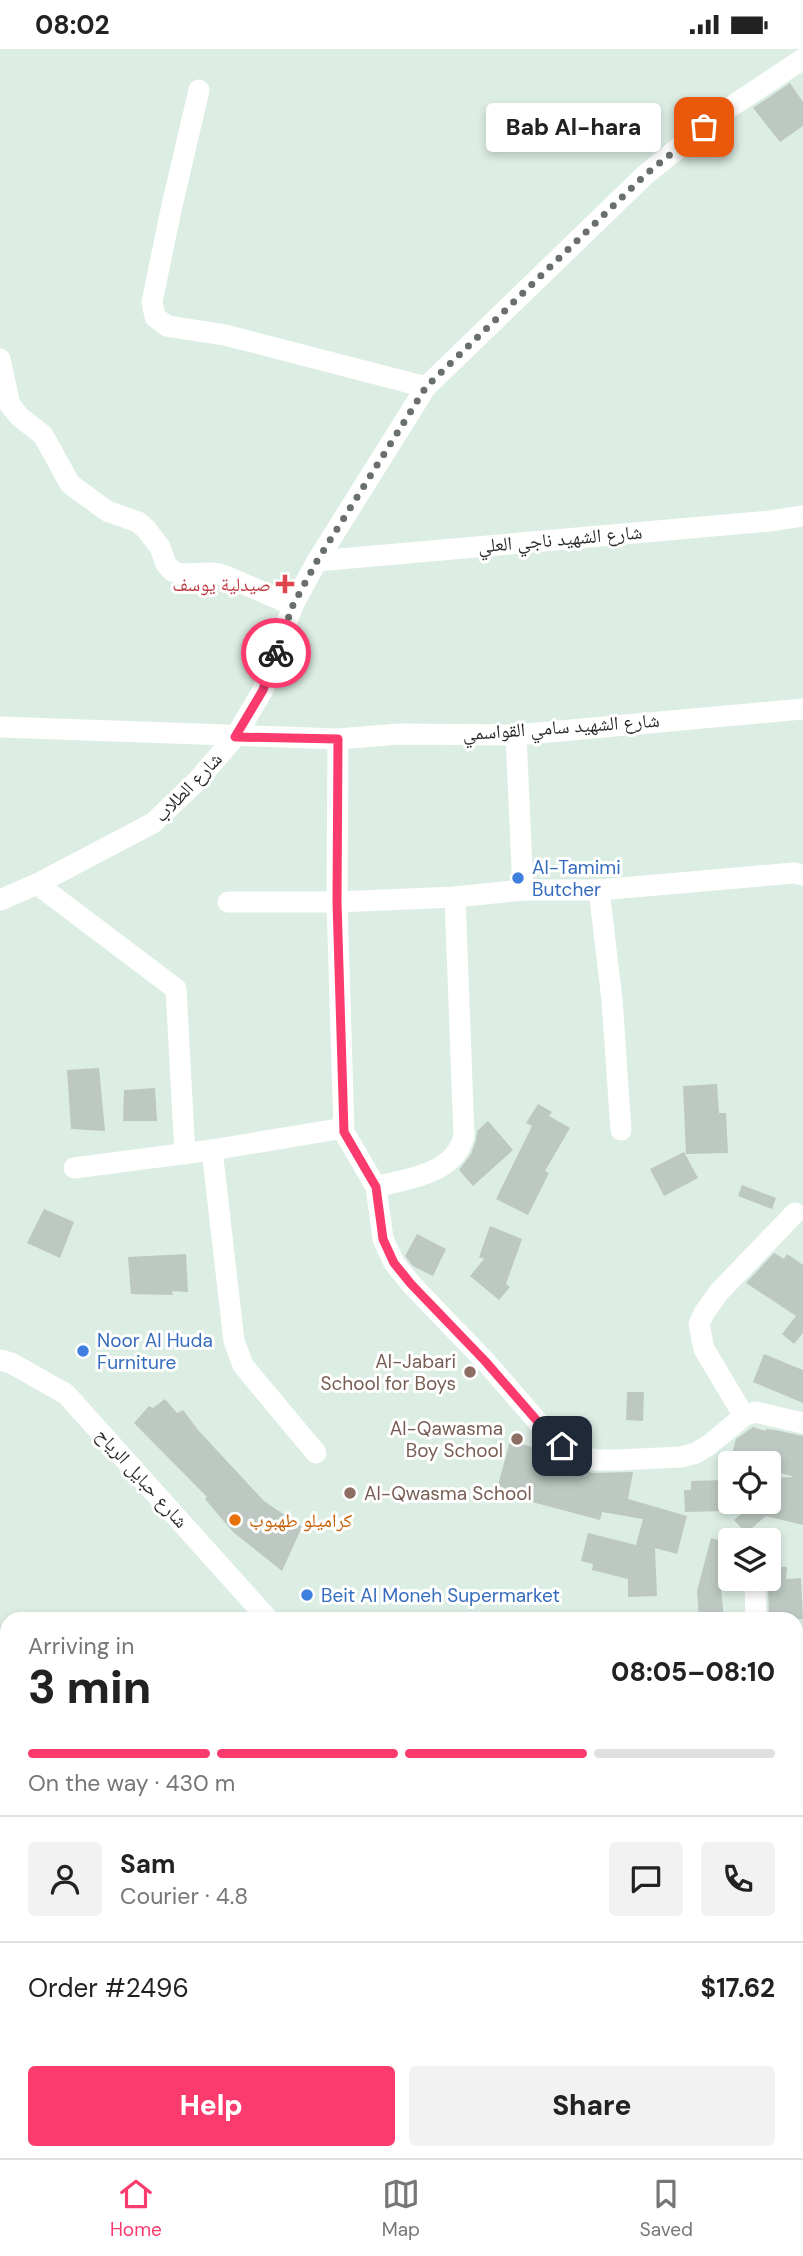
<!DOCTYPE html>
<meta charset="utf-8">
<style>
:root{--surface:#fff;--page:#f2f2f2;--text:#222;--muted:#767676;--line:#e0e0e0;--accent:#fb3b6e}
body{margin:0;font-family:"DM Sans","Noto Naskh Arabic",sans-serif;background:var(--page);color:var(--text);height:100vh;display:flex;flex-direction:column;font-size:26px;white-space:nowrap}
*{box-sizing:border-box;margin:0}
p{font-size:23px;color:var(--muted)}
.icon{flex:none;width:38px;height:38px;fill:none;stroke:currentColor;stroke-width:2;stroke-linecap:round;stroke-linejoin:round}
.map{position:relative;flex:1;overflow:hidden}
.drawer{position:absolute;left:0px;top:1563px;width:803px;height:548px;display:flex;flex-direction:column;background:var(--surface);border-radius:21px 21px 0 0;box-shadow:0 4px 10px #0003}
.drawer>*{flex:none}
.fabs{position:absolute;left:718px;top:1402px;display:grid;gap:14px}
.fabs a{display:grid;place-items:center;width:63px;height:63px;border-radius:7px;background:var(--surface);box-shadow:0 4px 10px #0003;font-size:35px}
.pin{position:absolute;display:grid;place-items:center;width:60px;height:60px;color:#fff;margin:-30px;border-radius:14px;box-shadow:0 4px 10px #0006}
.courier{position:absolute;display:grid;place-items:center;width:70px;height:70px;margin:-35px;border:5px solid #fb3b6e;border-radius:50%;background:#fff;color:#222;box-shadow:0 2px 9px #0007}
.bubble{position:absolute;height:49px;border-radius:7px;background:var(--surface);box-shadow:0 4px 10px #0003;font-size:23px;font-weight:800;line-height:49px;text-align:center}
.head em{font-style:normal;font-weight:800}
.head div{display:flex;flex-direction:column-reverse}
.head{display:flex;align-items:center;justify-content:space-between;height:119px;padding:0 28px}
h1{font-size:46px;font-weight:800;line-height:52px}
.bar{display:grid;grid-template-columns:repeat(4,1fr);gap:10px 7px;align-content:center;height:84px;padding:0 28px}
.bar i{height:9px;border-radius:5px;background:var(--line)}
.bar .selected{background:var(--accent)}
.bar p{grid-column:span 4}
.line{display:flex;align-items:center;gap:18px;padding:0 28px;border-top:2px solid var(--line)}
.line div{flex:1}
.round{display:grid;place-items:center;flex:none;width:74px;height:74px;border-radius:7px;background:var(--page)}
.button{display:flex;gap:14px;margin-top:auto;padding:14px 28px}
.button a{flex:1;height:80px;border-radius:7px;background:var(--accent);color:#fff;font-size:28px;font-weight:800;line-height:80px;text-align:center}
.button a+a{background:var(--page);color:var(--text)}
.status{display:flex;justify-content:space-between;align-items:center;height:49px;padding:0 35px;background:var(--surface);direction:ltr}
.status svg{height:19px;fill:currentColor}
.tabs{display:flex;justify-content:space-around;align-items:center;height:98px;border-top:2px solid var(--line);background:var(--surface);font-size:19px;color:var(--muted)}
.tabs a{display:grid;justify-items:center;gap:4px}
.tabs .selected{color:var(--accent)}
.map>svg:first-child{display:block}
.pitch{fill:#94cdeb}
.building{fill:#bcc8c1}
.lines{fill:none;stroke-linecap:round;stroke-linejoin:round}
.minor{stroke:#fff;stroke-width:21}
.done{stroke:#696f6c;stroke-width:7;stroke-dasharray:0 12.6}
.route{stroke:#fb3b6e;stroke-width:9}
.health-dot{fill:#e0444e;stroke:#fff;stroke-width:2.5}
.shop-dot{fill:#3f7fe0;stroke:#fff;stroke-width:2.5}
.education-dot{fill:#8d6e63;stroke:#fff;stroke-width:2.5}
.food-dot{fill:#e8710a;stroke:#fff;stroke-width:2.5}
.labels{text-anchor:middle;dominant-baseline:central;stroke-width:6;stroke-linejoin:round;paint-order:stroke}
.street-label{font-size:19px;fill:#2b2b2b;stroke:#fff}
.health-label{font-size:19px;fill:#be3a42;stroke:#fff;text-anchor:end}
.shop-label{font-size:19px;fill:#366cbe;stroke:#fff;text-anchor:start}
.education-label{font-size:19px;fill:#785e54;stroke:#fff;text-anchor:end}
.food-label{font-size:19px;fill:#c56008;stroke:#fff;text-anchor:start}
</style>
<div class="status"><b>08:02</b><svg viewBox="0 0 49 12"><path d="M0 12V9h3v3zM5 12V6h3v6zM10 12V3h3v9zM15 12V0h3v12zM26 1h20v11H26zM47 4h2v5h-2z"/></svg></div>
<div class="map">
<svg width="803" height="2109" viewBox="0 0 803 2109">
<rect width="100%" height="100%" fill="#dcede4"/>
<path class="pitch" d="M0,2054H7V2104H83V2109H0Z"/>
<g class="building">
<path d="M790,34L803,53V77L780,93L753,59Z"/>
<path d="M99,1019L105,1082L71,1080L67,1021Z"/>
<path d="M717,1035L719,1064H726L728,1104L686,1105L683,1037Z"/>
<path d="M155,1039L157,1072H123L124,1041Z"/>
<path d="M538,1055L552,1063L549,1067L570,1079L545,1122L549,1124L528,1166L496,1150L532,1077L526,1074Z"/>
<path d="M488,1072L513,1101L473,1137L459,1121L471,1105L476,1091L477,1082Z"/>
<path d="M684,1103L698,1129L664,1147L650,1120Z"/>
<path d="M742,1136L776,1149L772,1160L738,1147Z"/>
<path d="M44,1160L74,1173L60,1209L27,1194Z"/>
<path d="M490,1177L522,1190L506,1235L510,1238L499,1251L470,1227L484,1210L479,1208Z"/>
<path d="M417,1185L446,1200L433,1227L413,1217L405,1207Z"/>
<path d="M774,1204L784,1210L787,1205L803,1216V1284L794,1295L782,1285L796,1267L746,1234Z"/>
<path d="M186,1205L188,1243L172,1242L173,1246L131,1245L128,1208Z"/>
<path d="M764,1305L803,1321V1354L753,1333Z"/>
<path d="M627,1343H644L643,1372L626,1371Z"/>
<path d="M165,1350L177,1364L183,1361L198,1381L264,1452L302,1478L282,1522L233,1483L205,1450L207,1448L134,1374L149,1357L153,1359Z"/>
<path d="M753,1378L766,1382V1380L775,1381L803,1387V1476L766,1467L746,1484L734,1471L747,1460L749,1452H768V1429L794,1428L768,1420V1414H750L731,1408L736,1390Z"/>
<path d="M510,1392L548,1402L567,1415L592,1424L633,1423L628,1450L687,1467L677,1505L655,1499L657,1547L628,1548V1530L592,1521L593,1515L581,1512L588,1484L636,1496L643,1470L602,1463L600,1471L532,1453V1450L497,1440Z"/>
<path d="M723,1431L724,1462L685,1463L684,1441H691V1432Z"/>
<path d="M711,1489L730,1495V1521L719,1518L724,1570H699L697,1542Z"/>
<path d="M768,1517L787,1518L786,1530L801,1529L803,1570H769L768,1538L765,1530H768Z"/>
</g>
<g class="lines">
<g class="minor">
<path d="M199,41L171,161L152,253L155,268L167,277L225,286L426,338"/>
<path d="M0,310L10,356L20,368L43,386L70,435L107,462L138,473L146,480L160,498L166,515L172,522L181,525L214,524L223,526L293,556"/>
<path d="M317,512L770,472L803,467"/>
<path d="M0,678L338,690L399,685L516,686L803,660"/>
<path d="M516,686L523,841"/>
<path d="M338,690L337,853L344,1083L376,1138L383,1190L394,1214L411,1235L485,1312L552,1389L572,1403L584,1408L595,1411H617L681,1408L696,1404L709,1396L744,1367L755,1363L803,1374"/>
<path d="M37,835L176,940L185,1105"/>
<path d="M599,841L612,951L621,1081"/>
<path d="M0,851L37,835L153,774L197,732L235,688L263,641L293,556L317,512L426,338L645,126L723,63L803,10"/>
<path d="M228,853H337L455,848L523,841H599L794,824L803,826"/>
<path d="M212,1101L234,1292L243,1316L251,1326L316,1404"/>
<path d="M74,1119L212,1101L344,1079"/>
<path d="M376,1138C409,1129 454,1126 464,1087L455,848"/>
<path d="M0,1311L11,1314L66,1345L268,1570"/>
<path d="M744,1367L704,1300L699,1275L704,1264L719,1243L795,1164"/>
<path d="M755,1538L756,1570"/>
<path d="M0,1707L7,1712"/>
<path d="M796,1792L803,1794"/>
<path d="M0,1878L7,1887"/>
<path d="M796,2086H803"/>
<path d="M103,2109L104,2104"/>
</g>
</g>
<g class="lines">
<path class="done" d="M276,604L293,556L317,512L426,338L645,126L704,78"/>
<path class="route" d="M276,604L263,641L235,688L338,690L337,853L344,1083L376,1138L383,1190L394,1214L411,1235L485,1312L552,1389L562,1397"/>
</g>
<path class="health-dot" d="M281.5 524.5h7v7h7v7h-7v7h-7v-7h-7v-7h7z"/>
<g class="shop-dot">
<circle cx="518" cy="829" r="7"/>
<circle cx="83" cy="1302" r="7"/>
<circle cx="307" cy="1546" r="7"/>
</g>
<g class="education-dot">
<circle cx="470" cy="1323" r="7"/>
<circle cx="517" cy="1390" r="7"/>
<circle cx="350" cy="1444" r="7"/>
</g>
<circle class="food-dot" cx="235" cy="1471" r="7"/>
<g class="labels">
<g class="street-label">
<text transform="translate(560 490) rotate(-5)">شارع الشهيد ناجي العلي</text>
<text transform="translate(561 678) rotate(-4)">شارع الشهيد سامي القواسمي</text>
<text transform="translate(188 738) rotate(-46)">شارع الطلاب</text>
<text transform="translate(142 1429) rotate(48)">شارع حبايل الرياح</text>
</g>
<g class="health-label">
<text x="271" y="535">صيدلية يوسف</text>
</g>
<g class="shop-label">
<text x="532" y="818">Al-Tamimi<tspan x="532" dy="22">Butcher</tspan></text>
<text x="97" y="1291">Noor Al Huda<tspan x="97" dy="22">Furniture</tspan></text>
<text x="321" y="1546">Beit Al Moneh Supermarket</text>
</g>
<g class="education-label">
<text x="456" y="1312">Al-Jabari<tspan x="456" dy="22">School for Boys</tspan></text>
<text x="503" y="1379">Al-Qawasma<tspan x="503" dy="22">Boy School</tspan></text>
<text x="364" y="1444" text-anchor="start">Al-Qwasma School</text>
</g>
<g class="food-label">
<text x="249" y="1471">كراميلو طهبوب</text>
</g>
</g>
</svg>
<div class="fabs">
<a><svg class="icon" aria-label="locate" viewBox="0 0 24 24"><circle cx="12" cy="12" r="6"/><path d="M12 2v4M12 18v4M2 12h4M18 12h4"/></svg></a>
<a><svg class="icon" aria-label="layers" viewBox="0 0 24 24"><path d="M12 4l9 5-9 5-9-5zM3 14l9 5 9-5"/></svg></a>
</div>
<div class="pin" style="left:704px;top:78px;background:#ea580c"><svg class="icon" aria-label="bag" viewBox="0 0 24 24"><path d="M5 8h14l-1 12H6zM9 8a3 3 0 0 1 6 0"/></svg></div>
<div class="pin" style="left:562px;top:1397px;background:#1f2937"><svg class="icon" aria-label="home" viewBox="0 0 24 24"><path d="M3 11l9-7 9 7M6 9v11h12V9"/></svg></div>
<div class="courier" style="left:276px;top:604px"><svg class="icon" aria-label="bike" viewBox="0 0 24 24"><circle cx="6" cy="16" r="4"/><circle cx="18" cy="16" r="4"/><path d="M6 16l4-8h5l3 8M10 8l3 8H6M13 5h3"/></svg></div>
<div class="bubble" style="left:486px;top:54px;width:175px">Bab Al-hara</div>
<section class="drawer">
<div class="head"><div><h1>3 min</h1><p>Arriving in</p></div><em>08:05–08:10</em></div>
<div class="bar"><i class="selected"></i><i class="selected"></i><i class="selected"></i><i></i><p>On the way · 430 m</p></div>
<div class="line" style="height:126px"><a class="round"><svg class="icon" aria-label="person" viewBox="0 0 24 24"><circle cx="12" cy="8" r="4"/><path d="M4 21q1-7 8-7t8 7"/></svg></a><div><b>Sam</b><p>Courier · 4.8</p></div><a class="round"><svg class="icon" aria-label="chat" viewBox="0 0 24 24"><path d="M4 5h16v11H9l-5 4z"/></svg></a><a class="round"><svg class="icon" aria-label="phone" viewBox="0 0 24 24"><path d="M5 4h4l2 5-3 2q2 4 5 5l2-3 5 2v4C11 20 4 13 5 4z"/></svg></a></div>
<div class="line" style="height:91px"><div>Order #2496</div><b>$17.62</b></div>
<div class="button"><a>Help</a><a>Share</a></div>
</section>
</div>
<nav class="tabs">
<a class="selected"><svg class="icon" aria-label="home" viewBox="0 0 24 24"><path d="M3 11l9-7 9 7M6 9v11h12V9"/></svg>Home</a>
<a><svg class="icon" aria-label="map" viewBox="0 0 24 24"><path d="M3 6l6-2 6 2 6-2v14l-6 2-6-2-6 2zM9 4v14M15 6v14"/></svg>Map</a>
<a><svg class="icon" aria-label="saved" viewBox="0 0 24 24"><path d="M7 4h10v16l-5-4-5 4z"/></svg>Saved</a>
</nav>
